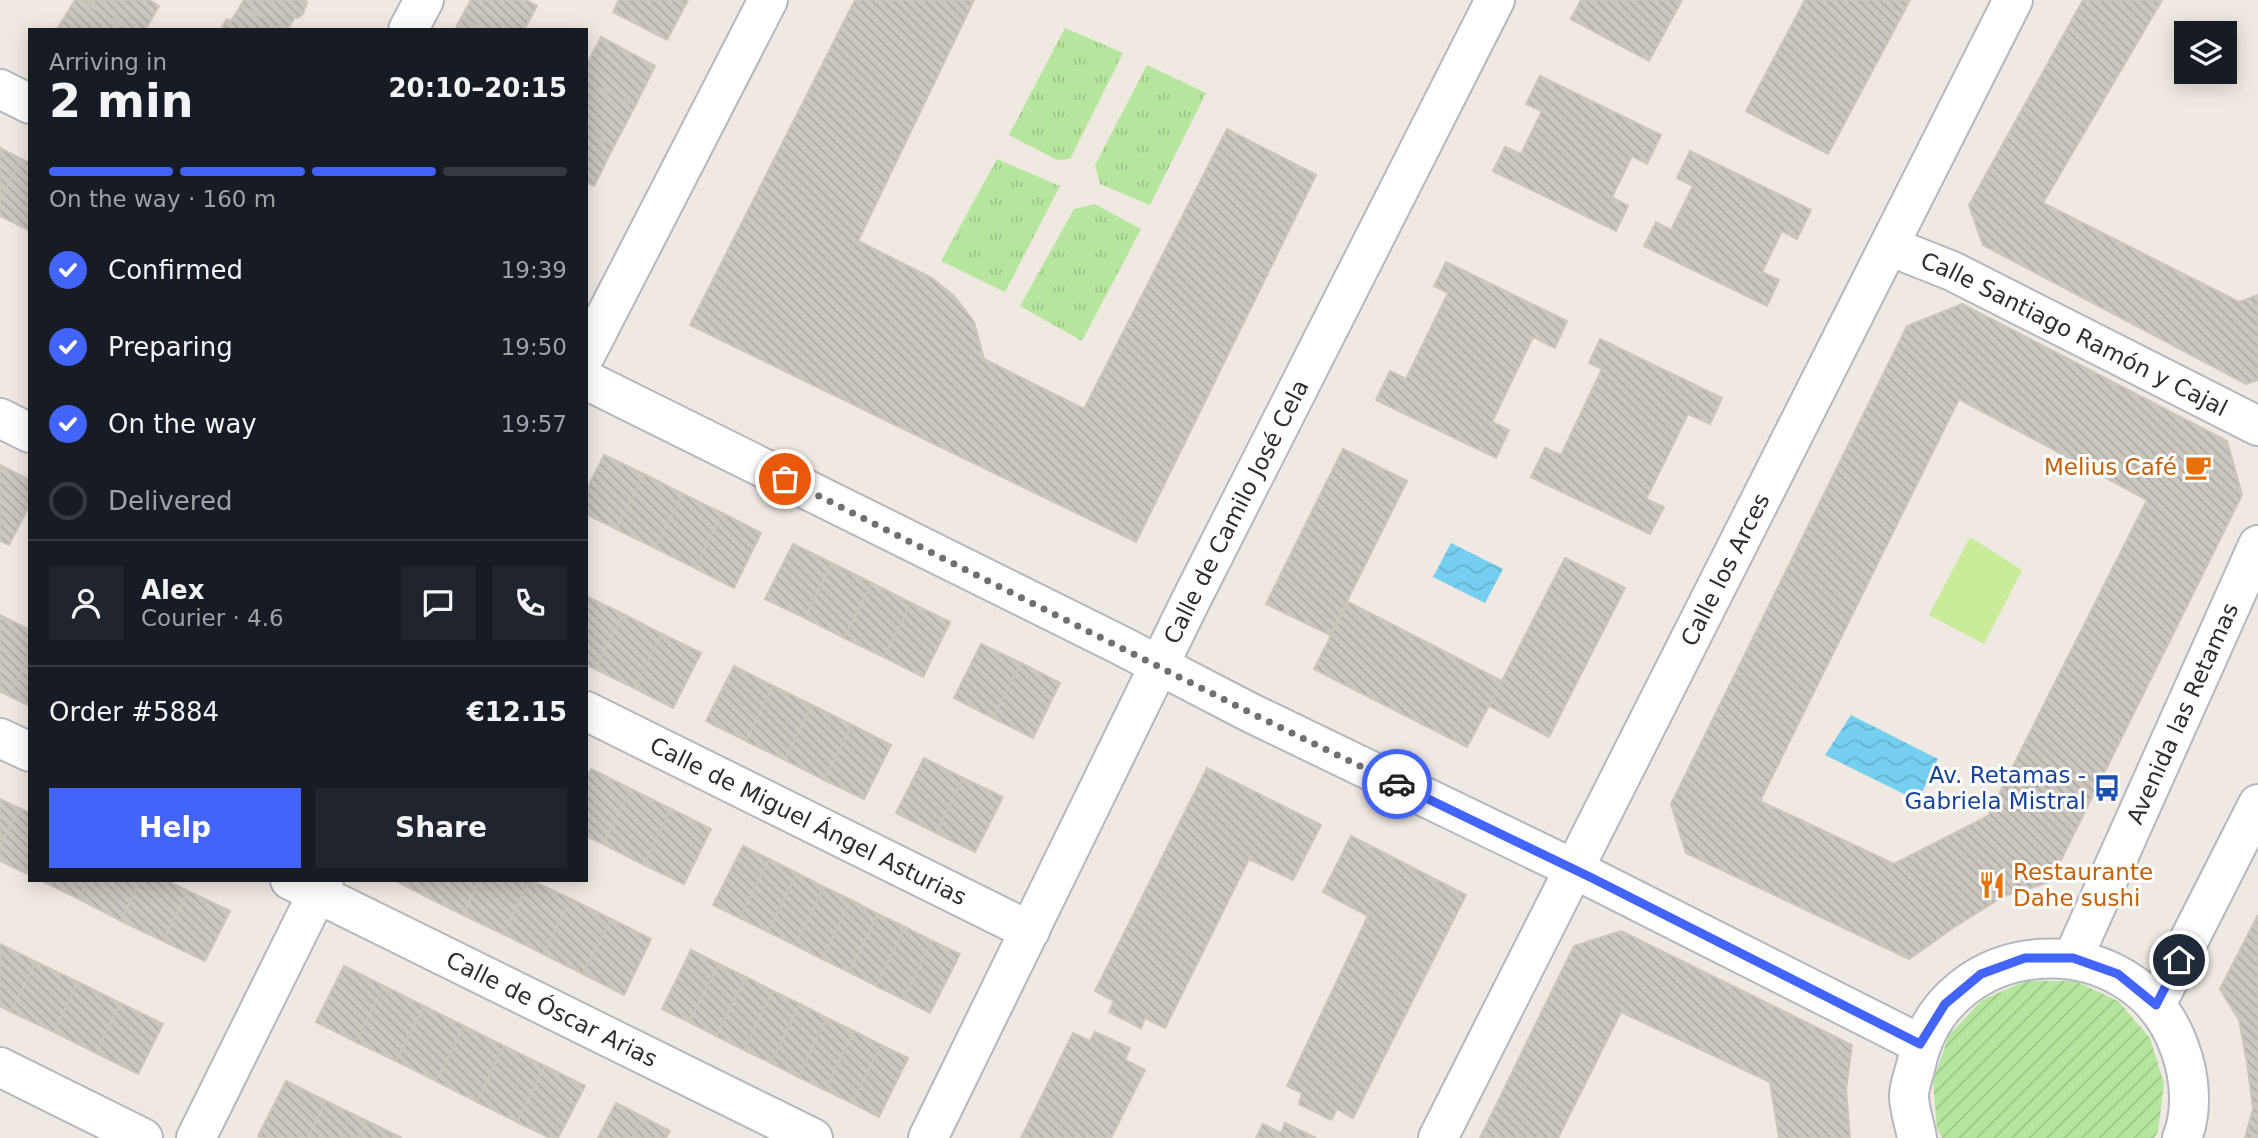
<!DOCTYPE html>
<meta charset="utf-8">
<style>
:root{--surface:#171b24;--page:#20242c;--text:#f1f3f6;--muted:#9ea1a6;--line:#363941;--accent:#4264fb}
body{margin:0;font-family:"DejaVu Sans",sans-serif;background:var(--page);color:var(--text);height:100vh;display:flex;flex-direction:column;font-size:26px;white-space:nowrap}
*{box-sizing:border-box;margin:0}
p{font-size:23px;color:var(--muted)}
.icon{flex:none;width:38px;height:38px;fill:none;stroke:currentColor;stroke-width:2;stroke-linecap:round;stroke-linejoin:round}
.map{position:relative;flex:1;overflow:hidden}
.drawer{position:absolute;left:28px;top:28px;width:560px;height:854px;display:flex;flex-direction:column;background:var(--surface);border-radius:0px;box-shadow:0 4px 18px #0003}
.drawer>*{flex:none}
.buttons{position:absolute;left:2174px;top:21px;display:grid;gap:14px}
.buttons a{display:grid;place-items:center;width:63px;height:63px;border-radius:0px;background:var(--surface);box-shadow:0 4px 18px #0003;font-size:35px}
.pin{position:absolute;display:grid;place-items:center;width:60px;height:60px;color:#fff;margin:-30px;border:4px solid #fff;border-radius:50%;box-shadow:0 2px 7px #0007}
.courier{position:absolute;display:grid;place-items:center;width:70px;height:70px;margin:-35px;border:5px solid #4264fb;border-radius:50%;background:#fff;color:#222;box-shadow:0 2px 9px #0007}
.summary em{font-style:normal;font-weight:600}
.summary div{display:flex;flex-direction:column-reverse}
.summary{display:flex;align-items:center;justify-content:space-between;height:119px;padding:0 21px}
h1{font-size:46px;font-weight:600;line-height:52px}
.bar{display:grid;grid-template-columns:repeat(4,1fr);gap:10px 7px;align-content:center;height:84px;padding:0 21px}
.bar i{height:9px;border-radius:5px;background:var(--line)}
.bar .active{background:var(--accent)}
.bar p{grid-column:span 4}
.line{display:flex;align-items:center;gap:18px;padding:0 21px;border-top:2px solid var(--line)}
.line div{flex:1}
.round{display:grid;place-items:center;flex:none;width:74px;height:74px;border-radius:0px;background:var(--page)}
ol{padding:0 21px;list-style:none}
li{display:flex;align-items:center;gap:21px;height:77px}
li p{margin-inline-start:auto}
li .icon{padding:7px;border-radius:50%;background:var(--accent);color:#fff;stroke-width:4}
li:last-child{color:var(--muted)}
li i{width:38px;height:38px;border:4px solid var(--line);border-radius:50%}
.button{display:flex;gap:14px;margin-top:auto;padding:14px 21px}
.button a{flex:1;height:80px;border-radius:0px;background:var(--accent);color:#fff;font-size:28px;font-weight:600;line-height:80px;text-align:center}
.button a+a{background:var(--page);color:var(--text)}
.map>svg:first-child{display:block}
.grass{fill:url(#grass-tufts)}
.garden{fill:url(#garden-furrows)}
.pitch{fill:#c9ec9a}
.water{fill:url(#water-waves)}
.building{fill:url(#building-back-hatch);stroke:#cbc5ba;stroke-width:2;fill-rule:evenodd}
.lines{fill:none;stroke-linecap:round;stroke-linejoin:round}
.minor-casing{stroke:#b4b7c1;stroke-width:42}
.tertiary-casing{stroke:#b4b7c1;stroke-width:42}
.minor{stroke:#fff;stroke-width:38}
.tertiary{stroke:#fff;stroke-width:38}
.done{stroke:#726f6d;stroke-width:7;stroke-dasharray:0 12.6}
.route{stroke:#4264fb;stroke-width:9}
.labels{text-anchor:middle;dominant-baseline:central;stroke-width:6;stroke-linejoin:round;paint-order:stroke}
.street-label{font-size:23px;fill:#2e2e2e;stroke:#fff}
.food-label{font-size:23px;fill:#c56008;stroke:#fff;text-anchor:end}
.transit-label{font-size:23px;fill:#164399;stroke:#fff;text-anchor:end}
</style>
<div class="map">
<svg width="2258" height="1138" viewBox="0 0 2258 1138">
<defs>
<pattern id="grass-tufts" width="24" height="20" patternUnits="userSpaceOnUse" patternTransform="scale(1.75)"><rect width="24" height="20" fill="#b6e59e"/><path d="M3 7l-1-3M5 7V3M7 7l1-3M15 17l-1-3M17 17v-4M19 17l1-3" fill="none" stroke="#9dc588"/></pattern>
<pattern id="garden-furrows" width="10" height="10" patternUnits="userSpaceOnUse" patternTransform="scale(1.75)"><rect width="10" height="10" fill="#b6e59e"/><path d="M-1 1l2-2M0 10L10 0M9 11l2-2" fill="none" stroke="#9dc588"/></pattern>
<pattern id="water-waves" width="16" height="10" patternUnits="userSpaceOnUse" patternTransform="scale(1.75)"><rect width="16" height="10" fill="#75cff0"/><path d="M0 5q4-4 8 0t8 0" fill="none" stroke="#66b2ce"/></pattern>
<pattern id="building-back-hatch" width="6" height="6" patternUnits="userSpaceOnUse" patternTransform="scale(1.75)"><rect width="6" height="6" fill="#cbc7bf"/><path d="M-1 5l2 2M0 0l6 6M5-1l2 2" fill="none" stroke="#afaba4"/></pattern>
</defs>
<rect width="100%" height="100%" fill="#efe9e1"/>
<g class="grass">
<path d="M1065,28L1123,53L1070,159L1057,160L1009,135Z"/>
<path d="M1147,65L1206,93L1150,205L1100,184L1095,165Z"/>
<path d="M997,159L1060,186L1005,292L941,261Z"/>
<path d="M1095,204L1141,229L1082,341L1020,306L1074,209Z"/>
</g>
<path class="garden" d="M2026,981H2075L2118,1001L2150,1038L2164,1084L2158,1132L2154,1138H1942L1937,1129L1933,1081L1949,1035L1982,1000Z"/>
<path class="pitch" d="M1970,537L2022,570L1984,644L1929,615Z"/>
<g class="water">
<path d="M1451,543L1503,569L1485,603L1433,577Z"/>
<path d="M1851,715L1938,759L1918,801L1825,755Z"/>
</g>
<g class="building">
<path d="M75,0H81L129,30H61L58,28Z"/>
<path d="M81,0H149L159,6L145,30H129Z"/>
<path d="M244,0H304L307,2L303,14L298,18L295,17L287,30H282L241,5Z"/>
<path d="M471,0H526L537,6L524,30H485L461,18Z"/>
<path d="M619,0H688L667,40L613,12Z"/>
<path d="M855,0H974L858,241L932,278L954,296L974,322L984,359L1084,409L1227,129L1316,175L1136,542L690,325Z"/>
<path d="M1581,0H1682L1649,61L1571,19Z"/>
<path d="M1805,0H1910L1828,154L1746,111Z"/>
<path d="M2083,0H2162L2043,203L2239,302L2258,295V380L2246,384L1983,245L1969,205Z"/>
<path d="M241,5L282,30H220L227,19L231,21Z"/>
<path d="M461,18L485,30H455Z"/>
<path d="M601,37L655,66L635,106L586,81V66Z"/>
<path d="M1540,76L1661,135L1647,164L1632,156L1612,197L1628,206L1616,231L1493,171L1505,147L1521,154L1542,111L1526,104Z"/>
<path d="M586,81L635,106L614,146L586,132Z"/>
<path d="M586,132L614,146L594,186L586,182Z"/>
<path d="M0,148L21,159L0,201Z"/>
<path d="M1690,151L1811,210L1797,239L1782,231L1762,272L1779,280L1767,306L1644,246L1656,222L1671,230L1693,186L1677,178Z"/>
<path d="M21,159L30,163V231L0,216V201Z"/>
<path d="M1446,262L1567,321L1555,348L1533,337L1492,422L1509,430L1496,458L1376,400L1390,371L1406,379L1448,293L1434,286Z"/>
<path d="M1962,304L2227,441L2242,495L2050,882L2004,896L1953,928L1909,959L1686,853L1671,804L1907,326ZM1959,399L2147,500L1988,816L1894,864L1760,801Z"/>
<path d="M1600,339L1722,398L1710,424L1688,414L1646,499L1664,507L1650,534L1531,477L1545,448L1561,455L1602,369L1589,363Z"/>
<path d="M1343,449L1407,481L1330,635L1266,604Z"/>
<path d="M604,455L644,474L616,529L586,514V491Z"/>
<path d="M0,465L30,480V504L9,545L0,541Z"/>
<path d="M644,474L683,494L655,548L616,529Z"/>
<path d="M683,494L722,513L695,568L655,548Z"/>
<path d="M722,513L761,533L734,588L695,568Z"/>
<path d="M793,544L832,563L805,618L765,599Z"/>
<path d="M1565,558L1625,588L1549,737L1489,706Z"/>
<path d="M832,563L872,583L844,638L805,618Z"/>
<path d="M872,583L911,603L884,657L844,638Z"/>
<path d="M586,596L623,614L595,669L586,664Z"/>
<path d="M1348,602L1502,681L1467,747L1314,669Z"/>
<path d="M911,603L950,622L923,677L884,657Z"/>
<path d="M623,614L662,634L634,688L595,669Z"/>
<path d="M0,615L30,630V654L9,696L0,691Z"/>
<path d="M662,634L701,653L673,708L634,688Z"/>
<path d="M981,644L1021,663L993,718L954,698Z"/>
<path d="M30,654V706L9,696Z"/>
<path d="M1021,663L1060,683L1033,738L993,718Z"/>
<path d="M734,666L773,686L746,741L706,721Z"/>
<path d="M773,686L812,705L785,760L746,741Z"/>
<path d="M812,705L852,725L824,780L785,760Z"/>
<path d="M852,725L891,745L864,799L824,780Z"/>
<path d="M924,758L963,778L936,833L896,813Z"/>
<path d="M1207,768L1321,825L1293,880L1249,859L1165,1028L1145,1018L1141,1028L1109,1012L1114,1001L1095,991Z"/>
<path d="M591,769L631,789L603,844L586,836V778Z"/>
<path d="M963,778L1003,797L975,852L936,833Z"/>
<path d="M631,789L671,809L644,865L603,844Z"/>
<path d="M0,799L19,808L0,847Z"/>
<path d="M19,808L30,813V875L0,861V847Z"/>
<path d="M671,809L711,829L684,884L644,865Z"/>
<path d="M1351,836L1466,895L1353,1118L1337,1109L1331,1120L1299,1104L1302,1093L1287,1086L1368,916L1323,892Z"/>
<path d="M743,846L769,859L740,918L713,905Z"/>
<path d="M769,859L797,873L768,932L740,918Z"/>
<path d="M797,873L824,887L795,945L768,932Z"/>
<path d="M40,880H88L79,899Z"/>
<path d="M88,880H140L121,921L79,899Z"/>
<path d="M140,880H166L188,891L163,941L121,921Z"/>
<path d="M394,880H430L423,895Z"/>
<path d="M430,880H480L463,915L423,895Z"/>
<path d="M480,880H530L503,934L463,915Z"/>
<path d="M530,880L571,899L543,954L503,934Z"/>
<path d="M824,887L851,900L822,959L795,945Z"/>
<path d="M188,891L230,911L205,961L163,941Z"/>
<path d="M571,899L611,919L583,974L543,954Z"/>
<path d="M851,900L878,914L849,972L822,959Z"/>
<path d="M878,914L905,927L876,986L849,972Z"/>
<path d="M2258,915V1138H2245L2253,1109L2247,1062L2239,1020L2220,989Z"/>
<path d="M611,919L651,939L624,995L583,974Z"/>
<path d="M905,927L932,941L903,999L876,986Z"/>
<path d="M1621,931L1852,1045L1846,1089L1850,1138H1779L1770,1082L1621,1012L1558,1138H1480L1574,946Z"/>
<path d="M932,941L960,954L930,1013L903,999Z"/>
<path d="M0,944L36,962L11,1012L0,1006Z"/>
<path d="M691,950L719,964L689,1022L662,1009Z"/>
<path d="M36,962L78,982L54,1032L11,1012Z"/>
<path d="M719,964L746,977L716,1036L689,1022Z"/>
<path d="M344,966L384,986L356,1042L316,1022Z"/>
<path d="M746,977L773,991L744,1050L716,1036Z"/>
<path d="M78,982L120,1003L96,1053L54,1032Z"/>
<path d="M384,986L424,1006L396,1061L356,1042Z"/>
<path d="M773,991L800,1004L771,1063L744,1050Z"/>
<path d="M120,1003L163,1024L138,1074L96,1053Z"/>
<path d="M800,1004L827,1018L798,1077L771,1063Z"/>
<path d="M424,1006L464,1026L436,1081L396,1061Z"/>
<path d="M827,1018L854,1031L825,1090L798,1077Z"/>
<path d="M464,1026L504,1046L477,1102L436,1081Z"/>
<path d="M854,1031L881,1045L852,1103L825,1090Z"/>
<path d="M1095,1032L1130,1048L1125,1060L1145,1070L1111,1138H1021L1073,1033L1090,1041Z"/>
<path d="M881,1045L908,1058L879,1117L852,1103Z"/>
<path d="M504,1046L545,1066L517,1122L477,1102Z"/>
<path d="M545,1066L585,1086L558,1138H550L517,1122Z"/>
<path d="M286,1081L326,1101L308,1138H262L258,1136Z"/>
<path d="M326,1101L367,1121L358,1138H308Z"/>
<path d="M616,1103L643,1117L632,1138H598Z"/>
<path d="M643,1117L670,1131L666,1138H632Z"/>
<path d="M367,1121L402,1138H358Z"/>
<path d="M1285,1123L1316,1138H1256L1263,1124L1281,1133Z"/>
</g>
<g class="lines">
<defs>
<g id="minor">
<path d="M408,30L424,0"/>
<path d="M0,89L30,104"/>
<path id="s1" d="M1889,246L1952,271L2258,426"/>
<path d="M586,354L768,0"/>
<path d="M586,380L1120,645L1251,713L1572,868L1920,1044"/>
<path d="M0,418L30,433"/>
<path id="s2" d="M586,711L1030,931"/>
<path d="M0,738L30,752"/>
<path id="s3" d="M290,880L813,1138"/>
<path d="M0,1067L143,1138"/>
<path d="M196,1138L324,880"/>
<path id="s4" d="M928,1138L1190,602L1495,0"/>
<path id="s5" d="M1438,1138L2013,0"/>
</g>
<g id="tertiary">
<path id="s6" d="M2073,958L2258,545"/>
<path d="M2156,1005L2258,804"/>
<path d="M1917,1138C1915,1125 1909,1109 1909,1096C1909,1086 1914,1074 1916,1065C1944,931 2136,921 2180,1049C2190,1076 2193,1111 2182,1138"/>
</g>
</defs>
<use href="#minor" class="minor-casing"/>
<use href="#tertiary" class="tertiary-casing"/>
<use href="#minor" class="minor"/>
<use href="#tertiary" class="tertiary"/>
</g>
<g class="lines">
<path class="done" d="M785,479L1251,713L1397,784"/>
<path class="route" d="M1397,784L1592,878L1920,1044L1945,1004L1981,974L2025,958H2073L2118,974L2156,1005L2179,960"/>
</g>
<defs>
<symbol id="cafe-bare" viewBox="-9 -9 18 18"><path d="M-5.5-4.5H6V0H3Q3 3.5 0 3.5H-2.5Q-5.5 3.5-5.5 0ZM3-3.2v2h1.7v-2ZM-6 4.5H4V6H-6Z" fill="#e8710a" stroke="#fff" stroke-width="2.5" paint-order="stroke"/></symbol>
<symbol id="bus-bare" viewBox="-9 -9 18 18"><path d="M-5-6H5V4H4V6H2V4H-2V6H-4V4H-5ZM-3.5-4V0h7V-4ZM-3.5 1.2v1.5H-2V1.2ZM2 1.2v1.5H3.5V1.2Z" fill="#1a4fb4" stroke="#fff" stroke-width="2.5" paint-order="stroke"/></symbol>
<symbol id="restaurant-bare" viewBox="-9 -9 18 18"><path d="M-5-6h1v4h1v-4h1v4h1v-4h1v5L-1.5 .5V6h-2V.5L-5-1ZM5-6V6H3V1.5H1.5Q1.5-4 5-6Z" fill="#e8710a" stroke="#fff" stroke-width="2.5" paint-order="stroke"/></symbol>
</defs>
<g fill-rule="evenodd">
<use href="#cafe-bare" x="2179" y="448" width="38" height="38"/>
<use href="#bus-bare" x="2088" y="769" width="38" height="38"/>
<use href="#restaurant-bare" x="1973" y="866" width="38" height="38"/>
</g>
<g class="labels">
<g class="street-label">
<text stroke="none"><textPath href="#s1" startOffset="205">Calle Santiago Ramón y Cajal</textPath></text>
<text stroke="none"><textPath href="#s4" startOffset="698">Calle de Camilo José Cela</textPath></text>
<text stroke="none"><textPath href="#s5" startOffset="637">Calle los Arces</textPath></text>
<text stroke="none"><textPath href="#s6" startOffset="268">Avenida las Retamas</textPath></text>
<text stroke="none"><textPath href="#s2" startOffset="248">Calle de Miguel Ángel Asturias</textPath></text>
<text stroke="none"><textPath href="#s3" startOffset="292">Calle de Óscar Arias</textPath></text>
</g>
<g class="food-label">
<text x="2177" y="467">Melius Café</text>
<text x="2013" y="872" text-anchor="start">Restaurante<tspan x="2013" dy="26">Dahe sushi</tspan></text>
</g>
<g class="transit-label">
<text x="2086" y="775">Av. Retamas -<tspan x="2086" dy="26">Gabriela Mistral</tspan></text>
</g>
</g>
</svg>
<div class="buttons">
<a><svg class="icon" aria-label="layers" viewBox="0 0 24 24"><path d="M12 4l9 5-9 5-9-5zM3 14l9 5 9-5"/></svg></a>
</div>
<div class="pin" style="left:785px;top:479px;background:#ea580c"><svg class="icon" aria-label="bag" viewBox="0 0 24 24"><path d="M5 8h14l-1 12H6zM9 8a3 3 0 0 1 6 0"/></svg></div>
<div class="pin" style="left:2179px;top:960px;background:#1f2937"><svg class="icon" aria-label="home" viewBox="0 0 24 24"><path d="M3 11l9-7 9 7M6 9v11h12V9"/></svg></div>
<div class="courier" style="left:1397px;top:784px"><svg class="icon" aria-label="car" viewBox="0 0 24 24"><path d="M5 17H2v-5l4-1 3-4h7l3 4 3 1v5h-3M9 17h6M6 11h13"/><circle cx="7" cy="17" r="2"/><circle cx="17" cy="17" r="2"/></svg></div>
<section class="drawer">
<div class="summary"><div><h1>2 min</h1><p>Arriving in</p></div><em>20:10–20:15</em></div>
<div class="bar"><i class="active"></i><i class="active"></i><i class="active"></i><i></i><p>On the way · 160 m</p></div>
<ol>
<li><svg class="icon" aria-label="check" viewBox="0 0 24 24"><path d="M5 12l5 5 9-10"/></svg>Confirmed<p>19:39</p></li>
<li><svg class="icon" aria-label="check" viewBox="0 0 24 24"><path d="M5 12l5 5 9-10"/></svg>Preparing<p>19:50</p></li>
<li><svg class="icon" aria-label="check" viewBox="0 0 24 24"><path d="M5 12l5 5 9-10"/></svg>On the way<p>19:57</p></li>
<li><i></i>Delivered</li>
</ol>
<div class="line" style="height:126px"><a class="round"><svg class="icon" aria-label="person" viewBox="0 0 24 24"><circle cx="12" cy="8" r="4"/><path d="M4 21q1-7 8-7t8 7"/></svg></a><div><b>Alex</b><p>Courier · 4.6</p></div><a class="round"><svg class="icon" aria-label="chat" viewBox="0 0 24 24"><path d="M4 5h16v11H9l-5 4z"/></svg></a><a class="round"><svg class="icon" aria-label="phone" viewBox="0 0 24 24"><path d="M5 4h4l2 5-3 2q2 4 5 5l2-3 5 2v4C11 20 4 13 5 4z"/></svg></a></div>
<div class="line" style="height:91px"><div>Order #5884</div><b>€12.15</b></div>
<div class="button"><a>Help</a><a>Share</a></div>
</section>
</div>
